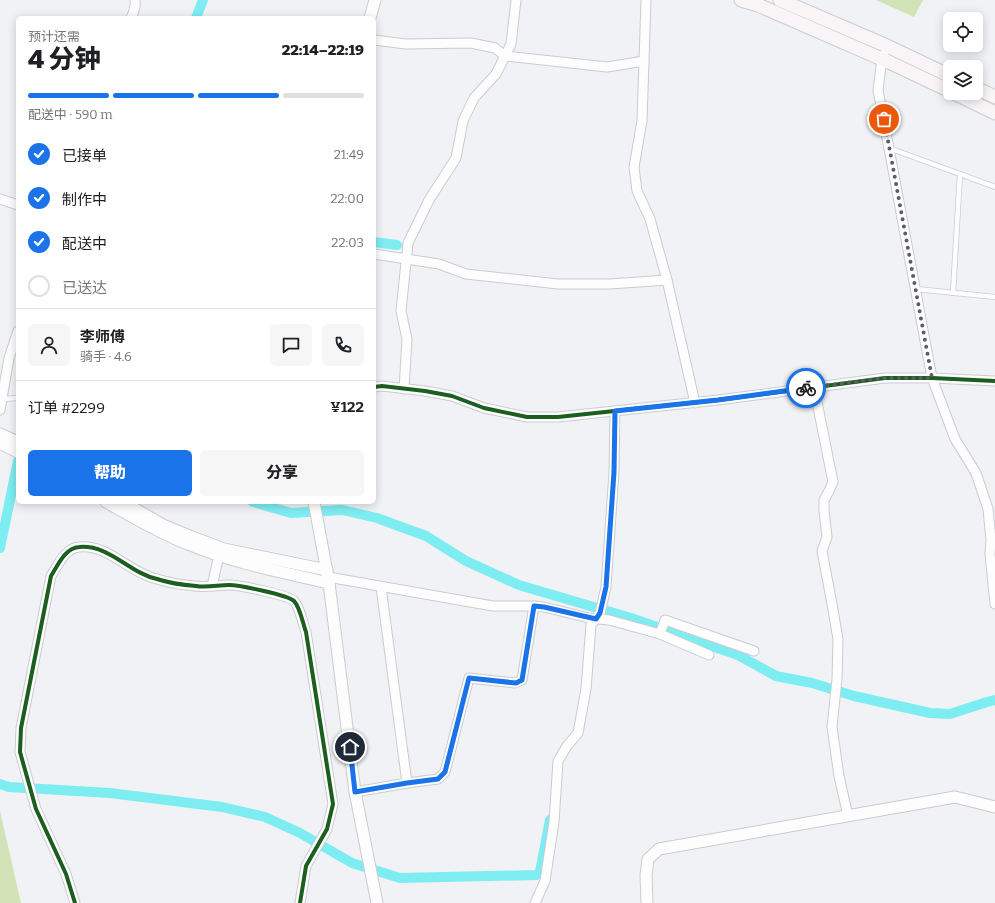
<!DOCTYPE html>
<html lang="zh">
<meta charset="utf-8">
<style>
:root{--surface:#fff;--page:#f6f6f6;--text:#202124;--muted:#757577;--line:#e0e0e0;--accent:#1a73e8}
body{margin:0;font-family:Bitter,"Noto Sans SC",serif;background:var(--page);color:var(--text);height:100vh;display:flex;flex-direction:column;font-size:15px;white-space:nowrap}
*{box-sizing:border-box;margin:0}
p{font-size:13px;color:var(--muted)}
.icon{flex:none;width:22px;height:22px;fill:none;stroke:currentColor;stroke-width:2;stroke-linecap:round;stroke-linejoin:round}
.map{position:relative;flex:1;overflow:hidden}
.details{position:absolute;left:16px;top:16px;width:360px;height:488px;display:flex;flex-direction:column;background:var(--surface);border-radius:6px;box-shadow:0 2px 10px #0003}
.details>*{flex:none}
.controls{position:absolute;left:943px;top:12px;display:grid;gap:8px}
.controls a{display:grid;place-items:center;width:40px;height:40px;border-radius:6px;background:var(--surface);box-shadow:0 2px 10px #0003;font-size:20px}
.pin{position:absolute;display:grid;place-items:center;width:34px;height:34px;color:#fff;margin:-17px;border:2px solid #fff;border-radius:50%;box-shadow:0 1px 4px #0007}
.courier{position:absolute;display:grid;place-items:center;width:40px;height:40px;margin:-20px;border:3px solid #1a73e8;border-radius:50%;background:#fff;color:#222;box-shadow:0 1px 5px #0007}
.overview em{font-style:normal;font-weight:800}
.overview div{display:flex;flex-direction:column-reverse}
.overview{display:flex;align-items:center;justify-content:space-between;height:68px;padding:0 12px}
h1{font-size:26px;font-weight:800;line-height:30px}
.bar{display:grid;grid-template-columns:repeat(4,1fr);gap:6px 4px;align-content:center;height:48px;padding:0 12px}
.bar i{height:5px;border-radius:3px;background:var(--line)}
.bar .current{background:var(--accent)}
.bar p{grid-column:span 4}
.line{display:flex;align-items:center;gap:10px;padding:0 12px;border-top:1px solid var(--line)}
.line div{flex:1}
.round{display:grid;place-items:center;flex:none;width:42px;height:42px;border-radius:6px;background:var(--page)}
ol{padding:0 12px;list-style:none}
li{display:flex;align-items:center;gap:12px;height:44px}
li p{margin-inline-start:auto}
li .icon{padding:4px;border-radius:50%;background:var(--accent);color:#fff;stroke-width:4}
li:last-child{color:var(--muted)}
li i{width:22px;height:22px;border:2px solid var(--line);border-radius:50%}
.primary-button{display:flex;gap:8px;margin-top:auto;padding:8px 12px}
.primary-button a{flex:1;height:46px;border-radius:6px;background:var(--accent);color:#fff;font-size:16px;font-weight:800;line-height:46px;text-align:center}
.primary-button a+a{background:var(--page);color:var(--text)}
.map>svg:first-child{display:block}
.green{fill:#d1e3b7}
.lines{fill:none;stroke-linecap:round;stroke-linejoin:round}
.canal{stroke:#7dedf2;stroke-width:10}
.service-casing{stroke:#caccce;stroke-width:6}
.minor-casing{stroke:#caccce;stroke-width:11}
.tertiary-casing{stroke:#caccce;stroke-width:13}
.secondary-casing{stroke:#caccce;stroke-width:15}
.service{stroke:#fdfdfe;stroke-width:4.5}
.minor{stroke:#fdfdfe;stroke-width:9}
.tertiary{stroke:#fdfdfe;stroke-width:11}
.secondary{stroke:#f9f5f6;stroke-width:13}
.cycleway-casing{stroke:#fefefe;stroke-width:6}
.cycleway{stroke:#1b5e20;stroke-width:4}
.done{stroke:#5d5e61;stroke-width:4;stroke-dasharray:0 7.2}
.route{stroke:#1a73e8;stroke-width:5}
</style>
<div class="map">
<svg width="995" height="903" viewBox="0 0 995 903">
<rect width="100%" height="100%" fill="#f1f2f6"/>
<g class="green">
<path d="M876,0H923L914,17Z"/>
<path d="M0,811L21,903H0Z"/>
</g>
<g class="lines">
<g class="canal">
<path d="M196,18L203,0"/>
<path d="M374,242L397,245"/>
<path d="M253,502L291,513L342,510L377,518L426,536L466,561L519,585L631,618L738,655L776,676L812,683L854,696L930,713L950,714L987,702L995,700"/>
<path d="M0,548L18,461"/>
<path d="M0,784L9,787L110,793L222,807L265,817L300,833L352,863L400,878L537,875L540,872L550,820"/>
</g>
<defs>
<g id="service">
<path d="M889,148L995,187"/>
<path d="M916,289L995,297"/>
<path d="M953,293L960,174"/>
<path d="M2,399L18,398"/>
</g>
<g id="minor">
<path d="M646,0L642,121L634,167L637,191L650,219L667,280L695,403"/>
<path d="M131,18C134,12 136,6 135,0"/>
<path d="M374,40L406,44L471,43L495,48L505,56L607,67L644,61"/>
<path d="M884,55L882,59L878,90L932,378L955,439L976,473L988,509L991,540L990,554L995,604"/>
<path d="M0,199L18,205"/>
<path d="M374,254L439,264L466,274L558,284H610L667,280"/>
<path d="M374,387L382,386L425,391L452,396L484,408L527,417H558L718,400L885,378H932L995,381"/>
<path d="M814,387L833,482L829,491L824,500V511L827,537L822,551L832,604L838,639L837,679L832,727L839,776L848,816"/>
<path d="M404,389L407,339L401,311L408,243L429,200L456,158L463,121L474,98L496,74L511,44L516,0"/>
<path d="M0,410L9,358L18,331"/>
<path d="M328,577L493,606H534L544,607L589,618L609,620L660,634L709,655"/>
<path d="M212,586L219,555"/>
<path d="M381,587L407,783"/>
<path d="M660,634L665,620L754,651"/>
<path d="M355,792L407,783L438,779L445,772L469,678L515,683L522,680L534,606"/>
<path d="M75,903L66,874L36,809L20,752L21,728L51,576C58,565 65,548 79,547C109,544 129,573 157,579C169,583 183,585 196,586C207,588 218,585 229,585C239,585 288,595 294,601C300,607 303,624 306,632L333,804L327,829L306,866L300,903"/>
<path d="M535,903L545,881L554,822L558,761L567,746L578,733L586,689L591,625L600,613L606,587L614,472L615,411"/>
</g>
<g id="tertiary">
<path d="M370,18L375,0"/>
<path d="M0,434L18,442"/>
<path d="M0,443L18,452"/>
<path d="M106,502C133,517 159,533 188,544C233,563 282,572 329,583"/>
<path d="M123,502L163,525L192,537L224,549L327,570"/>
<path d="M314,502L329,583L355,792L377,903"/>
<path d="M647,903L646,875L648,859L659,849L955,797L995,807"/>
</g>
<g id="secondary">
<path d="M741,0L758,5L891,63L950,91"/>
<path d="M780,0L887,46L950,76"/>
<path d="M976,88L995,97"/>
<path d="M954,93L995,113"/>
</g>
</defs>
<use href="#service" class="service-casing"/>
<use href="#minor" class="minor-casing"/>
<use href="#tertiary" class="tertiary-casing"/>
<use href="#secondary" class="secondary-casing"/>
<use href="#service" class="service"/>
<use href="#minor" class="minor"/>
<use href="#tertiary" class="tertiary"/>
<use href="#secondary" class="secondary"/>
<defs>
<g id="cycleway">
<path d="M374,387L382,386L425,391L452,396L484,408L527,417H558L718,400L885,378H932L995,381"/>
<path d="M75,903L66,874L36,809L20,752L21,728L51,576C58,565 65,548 79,547C109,544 129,573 157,579C169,583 183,585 196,586C207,588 218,585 229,585C239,585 288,595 294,601C300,607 303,624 306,632L333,804L327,829L306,866L300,903"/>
</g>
</defs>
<use href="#cycleway" class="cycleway-casing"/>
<use href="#cycleway" class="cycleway"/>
</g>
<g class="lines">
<path class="done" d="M806,388L885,378H932L884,119"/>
<path class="route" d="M350,747L355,792L407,783L438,779L445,772L469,678L516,683L522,680L534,606L544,607L596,619L600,613L606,587L614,472L615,411L718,400L806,388"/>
</g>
</svg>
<div class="controls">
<a><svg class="icon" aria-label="locate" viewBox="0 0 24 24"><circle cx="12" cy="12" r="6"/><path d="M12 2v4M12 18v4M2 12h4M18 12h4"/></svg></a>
<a><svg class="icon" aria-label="layers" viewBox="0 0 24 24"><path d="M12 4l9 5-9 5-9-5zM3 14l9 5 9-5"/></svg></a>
</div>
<div class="pin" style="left:884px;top:119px;background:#ea580c"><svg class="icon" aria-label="bag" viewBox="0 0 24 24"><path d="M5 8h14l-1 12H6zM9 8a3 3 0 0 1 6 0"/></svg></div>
<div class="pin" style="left:350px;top:747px;background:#1f2937"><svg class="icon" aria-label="home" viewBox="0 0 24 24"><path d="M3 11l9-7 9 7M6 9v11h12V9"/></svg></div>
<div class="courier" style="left:806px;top:388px"><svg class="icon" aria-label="bike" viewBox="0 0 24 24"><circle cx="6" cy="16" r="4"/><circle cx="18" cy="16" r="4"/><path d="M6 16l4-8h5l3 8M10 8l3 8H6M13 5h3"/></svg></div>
<section class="details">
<div class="overview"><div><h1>4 分钟</h1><p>预计还需</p></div><em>22:14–22:19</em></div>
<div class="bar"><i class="current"></i><i class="current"></i><i class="current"></i><i></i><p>配送中 · 590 m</p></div>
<ol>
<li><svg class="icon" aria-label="check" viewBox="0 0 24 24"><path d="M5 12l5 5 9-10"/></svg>已接单<p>21:49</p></li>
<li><svg class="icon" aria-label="check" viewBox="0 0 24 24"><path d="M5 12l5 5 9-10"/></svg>制作中<p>22:00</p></li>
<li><svg class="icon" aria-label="check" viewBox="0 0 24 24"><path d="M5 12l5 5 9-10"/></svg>配送中<p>22:03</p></li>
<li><i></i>已送达</li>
</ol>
<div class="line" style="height:72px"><a class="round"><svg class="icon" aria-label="person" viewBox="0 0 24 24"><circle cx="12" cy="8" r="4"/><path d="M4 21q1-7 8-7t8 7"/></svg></a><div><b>李师傅</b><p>骑手 · 4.6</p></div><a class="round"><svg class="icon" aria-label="chat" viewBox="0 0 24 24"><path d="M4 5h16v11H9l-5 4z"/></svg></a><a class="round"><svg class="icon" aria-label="phone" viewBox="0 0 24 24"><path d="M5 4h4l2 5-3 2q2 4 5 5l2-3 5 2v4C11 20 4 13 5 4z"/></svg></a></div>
<div class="line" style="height:52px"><div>订单 #2299</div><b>¥122</b></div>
<div class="primary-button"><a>帮助</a><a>分享</a></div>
</section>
</div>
